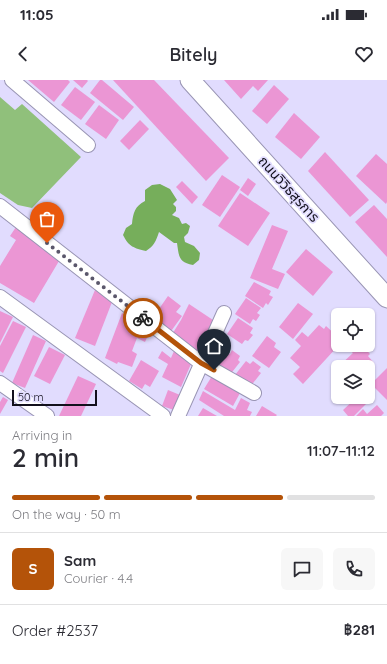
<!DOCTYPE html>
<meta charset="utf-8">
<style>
:root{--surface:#fff;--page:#f7f7f7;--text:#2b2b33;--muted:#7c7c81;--line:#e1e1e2;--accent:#b45309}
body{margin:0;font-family:Quicksand,"Noto Sans Thai",sans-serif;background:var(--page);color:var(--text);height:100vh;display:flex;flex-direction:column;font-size:15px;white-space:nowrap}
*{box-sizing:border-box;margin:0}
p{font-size:13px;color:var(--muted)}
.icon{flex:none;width:22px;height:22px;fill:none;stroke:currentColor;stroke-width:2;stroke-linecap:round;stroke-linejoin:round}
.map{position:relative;height:336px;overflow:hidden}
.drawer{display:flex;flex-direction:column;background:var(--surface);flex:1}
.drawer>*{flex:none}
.tools{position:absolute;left:331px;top:228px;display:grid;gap:8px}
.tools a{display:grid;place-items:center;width:44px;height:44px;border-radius:6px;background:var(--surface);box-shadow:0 1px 3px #0004;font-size:20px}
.scale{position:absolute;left:12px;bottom:10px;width:85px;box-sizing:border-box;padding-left:4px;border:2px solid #12101c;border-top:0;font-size:11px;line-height:14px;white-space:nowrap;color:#12101c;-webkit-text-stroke:3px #e1dcfe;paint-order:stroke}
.pin{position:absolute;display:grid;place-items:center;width:34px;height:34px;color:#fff;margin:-41px -17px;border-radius:50% 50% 50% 0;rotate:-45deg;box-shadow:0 0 4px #0007}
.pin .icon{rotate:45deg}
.courier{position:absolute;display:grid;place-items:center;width:40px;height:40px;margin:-20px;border:3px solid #b45309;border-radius:50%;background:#fff;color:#222;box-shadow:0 1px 5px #0007}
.summary em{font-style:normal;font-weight:600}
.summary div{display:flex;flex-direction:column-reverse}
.summary{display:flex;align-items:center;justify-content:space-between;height:68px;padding:0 12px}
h1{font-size:26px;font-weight:600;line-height:30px}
.bar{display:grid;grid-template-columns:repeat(4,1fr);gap:6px 4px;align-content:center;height:48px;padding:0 12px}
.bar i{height:5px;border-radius:3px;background:var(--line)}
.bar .on{background:var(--accent)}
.bar p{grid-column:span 4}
.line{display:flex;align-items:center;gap:10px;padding:0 12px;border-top:1px solid var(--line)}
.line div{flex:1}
.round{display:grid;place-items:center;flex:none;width:42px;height:42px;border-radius:6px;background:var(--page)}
.status{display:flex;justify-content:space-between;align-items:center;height:28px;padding:0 20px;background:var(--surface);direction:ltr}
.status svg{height:11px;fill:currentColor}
header{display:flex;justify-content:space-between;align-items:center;height:52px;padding:0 12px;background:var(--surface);font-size:18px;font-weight:600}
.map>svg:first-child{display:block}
.green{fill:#90c07b}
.forest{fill:#76ae5b}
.building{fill:#eb96d4}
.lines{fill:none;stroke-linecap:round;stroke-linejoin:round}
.street-casing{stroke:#9995b4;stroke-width:16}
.secondary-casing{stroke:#9995b4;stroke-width:21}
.street{stroke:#fff;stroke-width:14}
.secondary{stroke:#fff;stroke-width:19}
.done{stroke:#5a576b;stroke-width:4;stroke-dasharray:0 7.2}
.route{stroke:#b45309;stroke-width:5}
.labels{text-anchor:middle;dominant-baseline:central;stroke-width:3.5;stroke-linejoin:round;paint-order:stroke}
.street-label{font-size:14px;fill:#12101c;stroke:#e1dcfe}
</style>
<div class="status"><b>11:05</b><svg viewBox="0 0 49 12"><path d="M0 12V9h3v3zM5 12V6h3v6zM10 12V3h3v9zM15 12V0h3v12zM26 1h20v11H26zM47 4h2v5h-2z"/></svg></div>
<header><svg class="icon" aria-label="back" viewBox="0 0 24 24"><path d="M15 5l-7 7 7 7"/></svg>Bitely<svg class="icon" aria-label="heart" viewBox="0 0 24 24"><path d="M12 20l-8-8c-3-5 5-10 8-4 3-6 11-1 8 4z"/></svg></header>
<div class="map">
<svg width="387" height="336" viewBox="0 0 387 336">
<rect width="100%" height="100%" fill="#e1dcfe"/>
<path class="green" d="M0,17L15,30L22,24L81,77L32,128L18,125L0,113Z"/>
<path class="forest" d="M160,104L170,109L177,120L173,124L176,127V131L172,135L179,138L182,144L186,143L190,146L188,153L184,157L185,162L194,166L200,173L199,180L193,185C178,182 179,176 177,163H174L159,152C156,161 154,166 146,171C134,168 129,167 123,155L126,148L132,144C133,133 135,126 145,121V110L152,105Z"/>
<g class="building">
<path d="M28,0H68L70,2L54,22Z"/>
<path d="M73,0H87L88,1L82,8Z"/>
<path d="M100,0H102L134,27L123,40L90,13Z"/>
<path d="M113,0H154L229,78L206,101Z"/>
<path d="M224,0H268L258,11L253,6L241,19Z"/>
<path d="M274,5L289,19L267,44L252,31Z"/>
<path d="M75,7L95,22L81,40L61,25Z"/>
<path d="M99,25L119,40L106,59L85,44Z"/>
<path d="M294,33L320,57L301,79L275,57Z"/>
<path d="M140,40L149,49L129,70L120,61Z"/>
<path d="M325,72L369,120L350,137L308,91Z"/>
<path d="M376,74L387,84V122L386,124L356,96Z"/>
<path d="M222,95L240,107L220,137L202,125Z"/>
<path d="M248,98L256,104L248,116L240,110Z"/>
<path d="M182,101L198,117L192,124L176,107Z"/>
<path d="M240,113L270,133L248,166L218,146Z"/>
<path d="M374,125L387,139V177L355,142Z"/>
<path d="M272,145L288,151L272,189L285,194L278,209L250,198Z"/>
<path d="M16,147L59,181L34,223L0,203V186L16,160L10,156Z"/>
<path d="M306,169L333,192L313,216L286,192Z"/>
<path d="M254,202L271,211L269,215L273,217L268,225L266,223L263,228L245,216Z"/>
<path d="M95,210L112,222L95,266L75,258Z"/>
<path d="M168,216L181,226L176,232L182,236L169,254L158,245L160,241L154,236Z"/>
<path d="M246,218L261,228L257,233L260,235L256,241L253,239L250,244L235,234Z"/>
<path d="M298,223L313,234L293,259L279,247Z"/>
<path d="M189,224L213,240L202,264L204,266L199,274L171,256L181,240Z"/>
<path d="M0,231L13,237L0,263Z"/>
<path d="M122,233L149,253L145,262L137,258L132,271L137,274L132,287L118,282L117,284L105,278Z"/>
<path d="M238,238L253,248L250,253L253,255L248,261L245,260L242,264L227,254Z"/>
<path d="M13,241L26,247L3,293L0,291V266Z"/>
<path d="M319,245L324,249L326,246L338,257V266L303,304L293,294L300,287L290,278L301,266L295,260L302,252L308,257Z"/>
<path d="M33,255L46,261L25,308L12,303Z"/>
<path d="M267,256L276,263L274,267L281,272L269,288L252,276Z"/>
<path d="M351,265H362L370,274L368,276L374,283L368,290V287H338L353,273L347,268Z"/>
<path d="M49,267L65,275L50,304L34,296Z"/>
<path d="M225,270L230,274L232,270L240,276L238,280L240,282L229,296L214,284Z"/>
<path d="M162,271L171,278L174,271L191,284L181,307L162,297L168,284L158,278Z"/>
<path d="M141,280L159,291L150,307L145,304L142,309L129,301Z"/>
<path d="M246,281L250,284L253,281L261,287L258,291L261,293L250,307L235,295Z"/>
<path d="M387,288V320L371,304Z"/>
<path d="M78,296L96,304L81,336H59Z"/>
<path d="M212,296L240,313L233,326L204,309Z"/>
<path d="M368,307L375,315L354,336H348L343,330L357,317H368Z"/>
<path d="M168,310L180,315L174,330L162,326Z"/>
<path d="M203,311L235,330L241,318L250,323L247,330L252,332L250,336H224L199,320Z"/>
<path d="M3,317L8,320L0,334V322Z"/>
<path d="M377,325L384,333L381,336H356L363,329L367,334Z"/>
<path d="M262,326L277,335L276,336H256Z"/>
<path d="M203,328L217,336H198Z"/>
</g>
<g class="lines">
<defs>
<g id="street">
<path d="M12,0L88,65"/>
<path d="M0,126L201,283L254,313"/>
<path d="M0,217L163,336"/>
<path d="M0,303L47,336"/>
<path d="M178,336L224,233"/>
</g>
<path id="secondary" d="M190,0L387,218"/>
</defs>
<use href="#street" class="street-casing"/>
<use href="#secondary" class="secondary-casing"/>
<use href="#street" class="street"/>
<use href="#secondary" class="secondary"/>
</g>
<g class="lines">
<path class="done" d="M47,163L143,238"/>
<path class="route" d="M143,238L201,283L214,290"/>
</g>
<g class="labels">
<g class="street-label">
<text transform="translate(289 109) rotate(48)">ถนนวิวิธสุรการ</text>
</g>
</g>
</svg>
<div class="tools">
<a><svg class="icon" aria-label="locate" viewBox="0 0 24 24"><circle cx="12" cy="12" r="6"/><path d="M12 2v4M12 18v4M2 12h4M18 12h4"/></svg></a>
<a><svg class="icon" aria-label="layers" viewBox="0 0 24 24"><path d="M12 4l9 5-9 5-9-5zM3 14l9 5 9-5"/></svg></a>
</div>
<div class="scale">50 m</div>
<div class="pin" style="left:47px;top:163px;background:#ea580c"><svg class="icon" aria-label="bag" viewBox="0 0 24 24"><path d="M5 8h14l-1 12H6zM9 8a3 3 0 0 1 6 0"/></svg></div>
<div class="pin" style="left:214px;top:290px;background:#1f2937"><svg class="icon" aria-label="home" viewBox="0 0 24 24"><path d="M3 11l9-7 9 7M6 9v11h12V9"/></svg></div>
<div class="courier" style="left:143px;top:238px"><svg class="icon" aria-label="bike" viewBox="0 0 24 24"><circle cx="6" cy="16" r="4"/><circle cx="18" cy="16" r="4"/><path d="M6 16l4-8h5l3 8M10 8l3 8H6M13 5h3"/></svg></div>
</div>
<section class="drawer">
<div class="summary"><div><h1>2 min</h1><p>Arriving in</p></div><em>11:07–11:12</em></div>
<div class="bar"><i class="on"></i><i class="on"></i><i class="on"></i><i></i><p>On the way · 50 m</p></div>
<div class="line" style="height:72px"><b class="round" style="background:var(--accent);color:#fff">S</b><div><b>Sam</b><p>Courier · 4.4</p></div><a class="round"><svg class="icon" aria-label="chat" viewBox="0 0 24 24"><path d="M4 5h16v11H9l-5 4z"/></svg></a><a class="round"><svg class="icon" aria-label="phone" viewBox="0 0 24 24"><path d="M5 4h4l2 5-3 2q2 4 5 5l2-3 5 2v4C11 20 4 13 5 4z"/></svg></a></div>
<div class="line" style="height:52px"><div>Order #2537</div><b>฿281</b></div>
</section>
